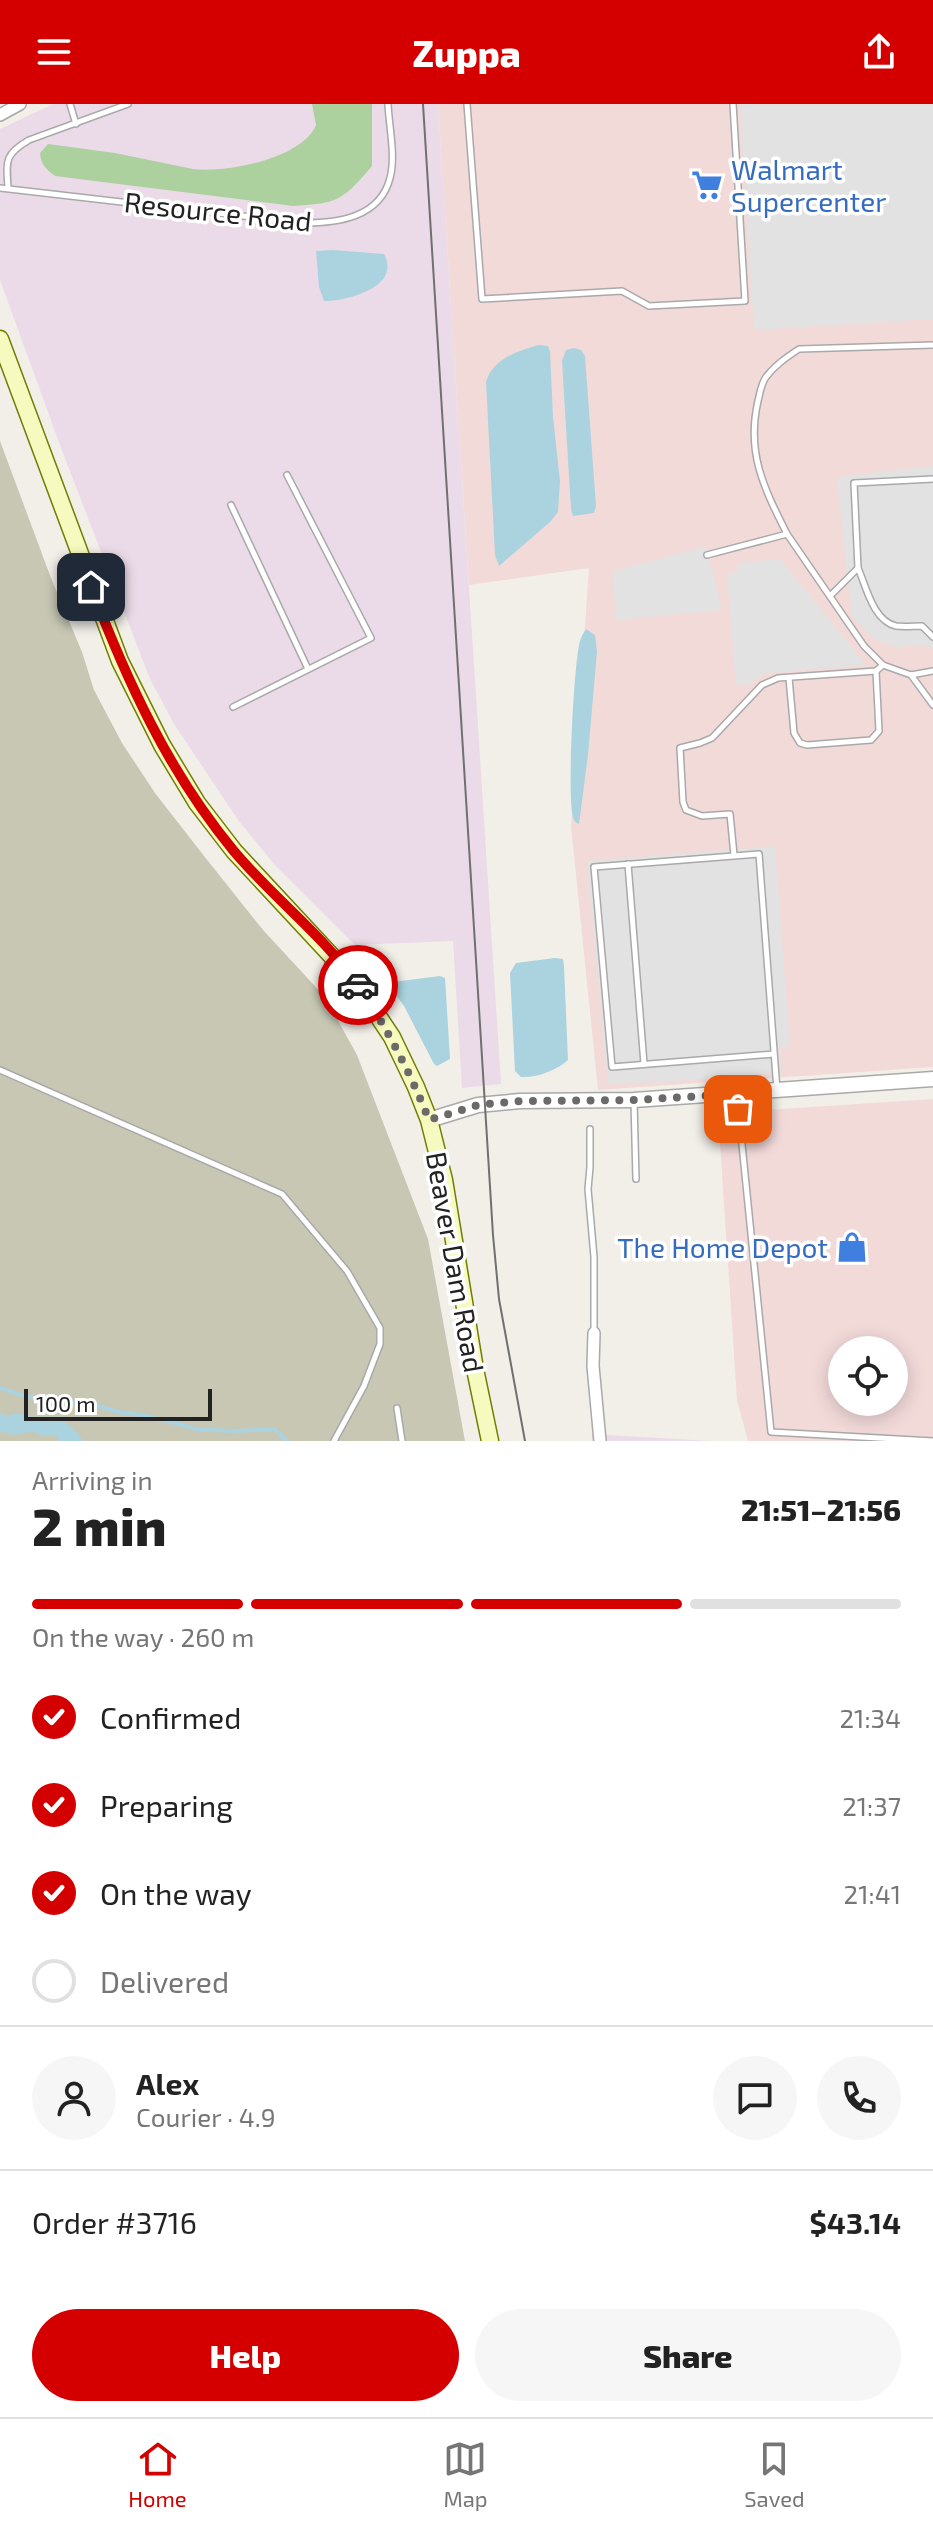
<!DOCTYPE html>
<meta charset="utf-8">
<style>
:root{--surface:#fff;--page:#f6f6f6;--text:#222;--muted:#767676;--line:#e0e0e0;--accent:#d40000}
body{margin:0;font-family:"Exo 2",sans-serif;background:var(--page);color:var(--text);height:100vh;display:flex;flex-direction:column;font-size:30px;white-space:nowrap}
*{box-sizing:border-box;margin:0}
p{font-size:26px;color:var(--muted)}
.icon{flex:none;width:44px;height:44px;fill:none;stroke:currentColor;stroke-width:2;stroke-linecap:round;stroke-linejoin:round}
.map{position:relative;height:1337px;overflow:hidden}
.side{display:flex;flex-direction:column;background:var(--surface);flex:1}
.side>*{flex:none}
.fabs{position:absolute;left:828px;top:1232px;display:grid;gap:16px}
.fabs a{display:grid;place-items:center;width:80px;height:80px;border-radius:50%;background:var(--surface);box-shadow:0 4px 20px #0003;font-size:40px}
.scale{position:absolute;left:24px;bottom:20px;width:188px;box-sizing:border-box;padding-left:8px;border:4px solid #222;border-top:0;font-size:22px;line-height:28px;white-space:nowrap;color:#222;-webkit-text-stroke:6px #fff;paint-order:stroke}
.pin{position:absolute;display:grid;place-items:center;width:68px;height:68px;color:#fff;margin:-34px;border-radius:16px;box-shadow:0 4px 12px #0006}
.courier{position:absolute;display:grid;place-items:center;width:80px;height:80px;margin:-40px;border:6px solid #d40000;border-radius:50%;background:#fff;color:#222;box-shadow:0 2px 10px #0007}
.head em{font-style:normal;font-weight:800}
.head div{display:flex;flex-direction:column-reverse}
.head{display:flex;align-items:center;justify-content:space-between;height:136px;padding:0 32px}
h1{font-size:52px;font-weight:800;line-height:60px}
.bar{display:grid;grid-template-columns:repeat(4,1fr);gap:12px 8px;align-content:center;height:96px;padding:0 32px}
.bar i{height:10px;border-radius:6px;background:var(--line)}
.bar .current{background:var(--accent)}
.bar p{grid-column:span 4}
.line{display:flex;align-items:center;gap:20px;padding:0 32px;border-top:2px solid var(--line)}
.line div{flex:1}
.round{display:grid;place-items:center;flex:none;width:84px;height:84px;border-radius:42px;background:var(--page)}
ol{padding:0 32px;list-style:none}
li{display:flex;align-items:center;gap:24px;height:88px}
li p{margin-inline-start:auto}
li .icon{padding:8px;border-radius:50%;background:var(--accent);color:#fff;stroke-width:4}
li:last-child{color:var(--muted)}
li i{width:44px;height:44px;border:4px solid var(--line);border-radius:50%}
.cta{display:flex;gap:16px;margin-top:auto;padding:16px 32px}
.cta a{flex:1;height:92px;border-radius:48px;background:var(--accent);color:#fff;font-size:32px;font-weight:800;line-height:92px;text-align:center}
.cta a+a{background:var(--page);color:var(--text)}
header{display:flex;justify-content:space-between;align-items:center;height:104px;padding:0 32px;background:var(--accent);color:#fff;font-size:36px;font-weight:800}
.tab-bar{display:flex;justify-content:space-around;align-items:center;height:112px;border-top:2px solid var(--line);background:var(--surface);font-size:22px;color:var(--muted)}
.tab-bar a{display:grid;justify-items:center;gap:4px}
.tab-bar .current{color:var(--accent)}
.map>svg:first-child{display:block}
.commercial{fill:#f2dad9;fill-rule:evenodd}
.industrial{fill:#ebdbe8}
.construction{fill:#c7c7b4}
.forest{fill:#add19e}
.parking{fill:#e2e2e2}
.water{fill:#aad3df}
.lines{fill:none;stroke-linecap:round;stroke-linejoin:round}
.stream{stroke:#aad3df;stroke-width:4}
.service-casing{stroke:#a9a9a9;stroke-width:8}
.minor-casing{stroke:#a9a9a9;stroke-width:14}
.tertiary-casing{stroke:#a9a9a9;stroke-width:17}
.secondary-casing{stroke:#707d05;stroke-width:19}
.service{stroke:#fff;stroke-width:5}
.minor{stroke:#fff;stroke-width:11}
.tertiary{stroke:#fff;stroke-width:14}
.secondary{stroke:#f7fabf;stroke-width:16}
.tram{stroke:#707070;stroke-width:2}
.done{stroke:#6b6a68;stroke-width:8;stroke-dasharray:0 14.4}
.route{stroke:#d40000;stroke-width:10}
.labels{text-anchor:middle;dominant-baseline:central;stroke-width:7;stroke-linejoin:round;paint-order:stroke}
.shop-label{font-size:28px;fill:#366cbe;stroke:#fff;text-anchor:start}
.street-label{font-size:28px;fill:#222;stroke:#fff}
</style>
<header><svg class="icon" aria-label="menu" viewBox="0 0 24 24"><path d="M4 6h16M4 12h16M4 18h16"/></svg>Zuppa<svg class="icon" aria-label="share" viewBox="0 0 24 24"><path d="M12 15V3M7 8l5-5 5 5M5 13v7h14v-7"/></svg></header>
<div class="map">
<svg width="933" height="1337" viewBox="0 0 933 1337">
<rect width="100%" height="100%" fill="#f2efe9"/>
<g class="commercial">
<path d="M438,0H933V963L598,986L571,722L589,464L469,481Z"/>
<path d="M933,995V1337H748L737,1296L718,1009ZM842,1246H894V1298H842Z"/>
</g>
<g class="industrial">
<path d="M53,0H438L501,980L462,984L453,837L355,841L275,761L238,716L174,620L150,575L61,344L0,176V25Z"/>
<path d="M592,1330L711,1337H592Z"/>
</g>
<path class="construction" d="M0,337L51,474L82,548L94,586L122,639L155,689L204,752L263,826L325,893L357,951L428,1135L465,1337H0Z"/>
<path class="forest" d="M312,0H372V62C342,97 339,99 293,102L55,72C46,65 41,61 40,49L48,40L115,49L193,65C226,69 302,55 316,21Z"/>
<g class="parking">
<path d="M740,0H933V215L754,226Z"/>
<path d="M933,362V543L918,541L895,543L874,535L852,512L837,373Z"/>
<path d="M706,443L722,506L616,516L613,467Z"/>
<path d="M780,455L845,535L866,561L764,569L748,581L736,580L727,470L737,468V459Z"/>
<path d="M775,742L790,943L780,944L782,969L662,978L608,979L587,757Z"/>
</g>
<g class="water">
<path d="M333,146L384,150C402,183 347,197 324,197L319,183L316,147Z"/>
<path d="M539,241L548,242L550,247L553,313L560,377L558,408L550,418L499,462L495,451L486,278C493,254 518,247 539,241Z"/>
<path d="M574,244L581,246L585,252L596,402L594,409L573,412L571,405L562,257L566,246Z"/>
<path d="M586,525L595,531L597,547L588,651L579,720C577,719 575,718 574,716C566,702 574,563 579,542C580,535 582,531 586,525Z"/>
<path d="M555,854L563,855L564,862L568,956C557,966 537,974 521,973L515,967L510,869L516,859Z"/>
<path d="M440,872L445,874L450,955L437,962L434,960L404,902L390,883L393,878Z"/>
<path d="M0,1309L8,1312C21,1305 31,1315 45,1317C50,1318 54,1315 58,1316C69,1318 78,1329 83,1337H59L57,1332H41L32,1327C20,1331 12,1332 0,1327Z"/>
</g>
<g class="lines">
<path class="stream" d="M0,1284L25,1292L92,1300L118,1308L143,1311L197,1325L233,1327L274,1325L287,1337"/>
<defs>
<g id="service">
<path d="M70,0L76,20"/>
<path d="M467,0L482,195L622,187L649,202L745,197L733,0"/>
<path d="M8,83C6,56 5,50 29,36L128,0"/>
<path d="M0,84L304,119C337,119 380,114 390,74C396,52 389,23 388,0"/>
<path d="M231,401L308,565"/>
<path d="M787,430C764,384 746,349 758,297C760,289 761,280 766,273C775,261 787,253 799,245L933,241"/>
<path d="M707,451L787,430L864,542L883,561L911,571L933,567"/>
<path d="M858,464C866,482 873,517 896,522C904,523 914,522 922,522L933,533"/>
<path d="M830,492L858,464L854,379L933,375"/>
<path d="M911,571L933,601"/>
<path d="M789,574L794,629L800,639L807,641L871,636L879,627L876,567"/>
<path d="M233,603L371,534L287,371"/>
<path d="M734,751L730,710L702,712L686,706L683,698L680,644L700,639L712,634L762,581L778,574L876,567L883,561"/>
<path d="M628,760L644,960"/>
<path d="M774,950L612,963L594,763L759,750L777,986"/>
<path d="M0,966L282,1090L347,1167L380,1224V1240L364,1282L334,1337"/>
<path d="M737,991L771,1328L933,1337"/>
<path d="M634,997L636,1075"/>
<path d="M590,1025V1063L588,1085L594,1153V1228"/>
<path d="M397,1304L402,1337"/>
</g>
<g id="minor">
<path d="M0,11L20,0"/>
<path d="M594,1229L593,1262L600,1337"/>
</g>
<path id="tertiary" d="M429,1016L478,1001L520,997L634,996L933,975"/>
<path id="secondary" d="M0,235L120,557L162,641L197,699L234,747L354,876L392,933L416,983L429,1016L444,1076L475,1265L490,1337"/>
</defs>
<use href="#service" class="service-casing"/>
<use href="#minor" class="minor-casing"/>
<use href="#tertiary" class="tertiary-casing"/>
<use href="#secondary" class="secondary-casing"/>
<use href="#service" class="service"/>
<use href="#minor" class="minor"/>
<use href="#tertiary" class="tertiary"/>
<use href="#secondary" class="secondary"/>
<path class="tram" d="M423,0L493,1131L499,1195L525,1337"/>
</g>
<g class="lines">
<path class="done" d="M358,881C387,924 410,968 429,1016L478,1001L520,997L634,996L737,990L738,1005"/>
<path class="route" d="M91,483C127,577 168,667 233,746C272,793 323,831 358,881"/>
</g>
<defs>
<symbol id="supermarket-bare" viewBox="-9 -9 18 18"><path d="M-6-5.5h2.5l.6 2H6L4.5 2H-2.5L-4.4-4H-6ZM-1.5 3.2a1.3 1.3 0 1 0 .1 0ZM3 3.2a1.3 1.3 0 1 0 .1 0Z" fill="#3f7fe0" stroke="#fff" stroke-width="2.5" paint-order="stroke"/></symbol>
<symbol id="shop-bare" viewBox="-9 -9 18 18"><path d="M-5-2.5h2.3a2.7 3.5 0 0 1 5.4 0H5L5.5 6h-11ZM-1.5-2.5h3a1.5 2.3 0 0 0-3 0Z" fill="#3f7fe0" stroke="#fff" stroke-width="2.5" paint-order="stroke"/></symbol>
</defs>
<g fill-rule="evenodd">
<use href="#supermarket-bare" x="685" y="59" width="44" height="44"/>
<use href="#shop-bare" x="830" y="1121" width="44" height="44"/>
</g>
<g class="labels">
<g class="shop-label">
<text x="731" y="65">Walmart<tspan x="731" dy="32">Supercenter</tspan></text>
<text x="828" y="1143" text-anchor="end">The Home Depot</text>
</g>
<g class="street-label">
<text transform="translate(218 107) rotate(6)">Resource Road</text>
<text transform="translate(456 1158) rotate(80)">Beaver Dam Road</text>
</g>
</g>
</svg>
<div class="fabs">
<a><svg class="icon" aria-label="locate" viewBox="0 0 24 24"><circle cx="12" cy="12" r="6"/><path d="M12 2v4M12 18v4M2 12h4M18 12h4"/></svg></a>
</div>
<div class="scale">100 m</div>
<div class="pin" style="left:738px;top:1005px;background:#ea580c"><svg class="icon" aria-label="bag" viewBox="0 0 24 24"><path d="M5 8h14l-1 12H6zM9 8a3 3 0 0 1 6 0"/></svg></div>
<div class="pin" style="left:91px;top:483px;background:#1f2937"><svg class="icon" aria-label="home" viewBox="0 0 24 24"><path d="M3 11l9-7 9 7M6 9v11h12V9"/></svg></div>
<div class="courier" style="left:358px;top:881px"><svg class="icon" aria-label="car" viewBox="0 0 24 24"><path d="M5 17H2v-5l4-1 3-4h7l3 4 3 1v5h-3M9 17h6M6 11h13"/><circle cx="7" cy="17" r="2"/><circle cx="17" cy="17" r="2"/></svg></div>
</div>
<section class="side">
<div class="head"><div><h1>2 min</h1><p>Arriving in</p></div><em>21:51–21:56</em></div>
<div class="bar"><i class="current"></i><i class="current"></i><i class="current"></i><i></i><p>On the way · 260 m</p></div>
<ol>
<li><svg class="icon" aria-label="check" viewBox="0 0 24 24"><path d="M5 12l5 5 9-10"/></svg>Confirmed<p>21:34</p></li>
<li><svg class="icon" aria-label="check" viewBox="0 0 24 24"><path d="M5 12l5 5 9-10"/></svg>Preparing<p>21:37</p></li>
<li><svg class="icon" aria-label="check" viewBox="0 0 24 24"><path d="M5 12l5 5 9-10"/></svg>On the way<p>21:41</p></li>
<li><i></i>Delivered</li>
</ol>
<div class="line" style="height:144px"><a class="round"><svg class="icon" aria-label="person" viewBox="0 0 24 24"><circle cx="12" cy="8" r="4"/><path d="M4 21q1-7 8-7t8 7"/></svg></a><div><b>Alex</b><p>Courier · 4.9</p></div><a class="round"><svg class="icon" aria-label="chat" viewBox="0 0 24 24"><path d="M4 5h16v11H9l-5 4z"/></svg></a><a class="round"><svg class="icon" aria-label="phone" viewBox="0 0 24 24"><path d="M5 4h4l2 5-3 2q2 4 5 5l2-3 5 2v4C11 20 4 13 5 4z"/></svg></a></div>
<div class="line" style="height:104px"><div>Order #3716</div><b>$43.14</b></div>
<div class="cta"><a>Help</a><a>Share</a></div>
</section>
<nav class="tab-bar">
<a class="current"><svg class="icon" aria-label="home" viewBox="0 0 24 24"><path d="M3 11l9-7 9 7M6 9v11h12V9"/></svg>Home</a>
<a><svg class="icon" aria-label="map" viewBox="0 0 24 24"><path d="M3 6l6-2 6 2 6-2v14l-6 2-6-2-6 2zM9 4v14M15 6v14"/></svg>Map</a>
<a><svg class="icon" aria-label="saved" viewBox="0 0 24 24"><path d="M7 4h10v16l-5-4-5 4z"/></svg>Saved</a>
</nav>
